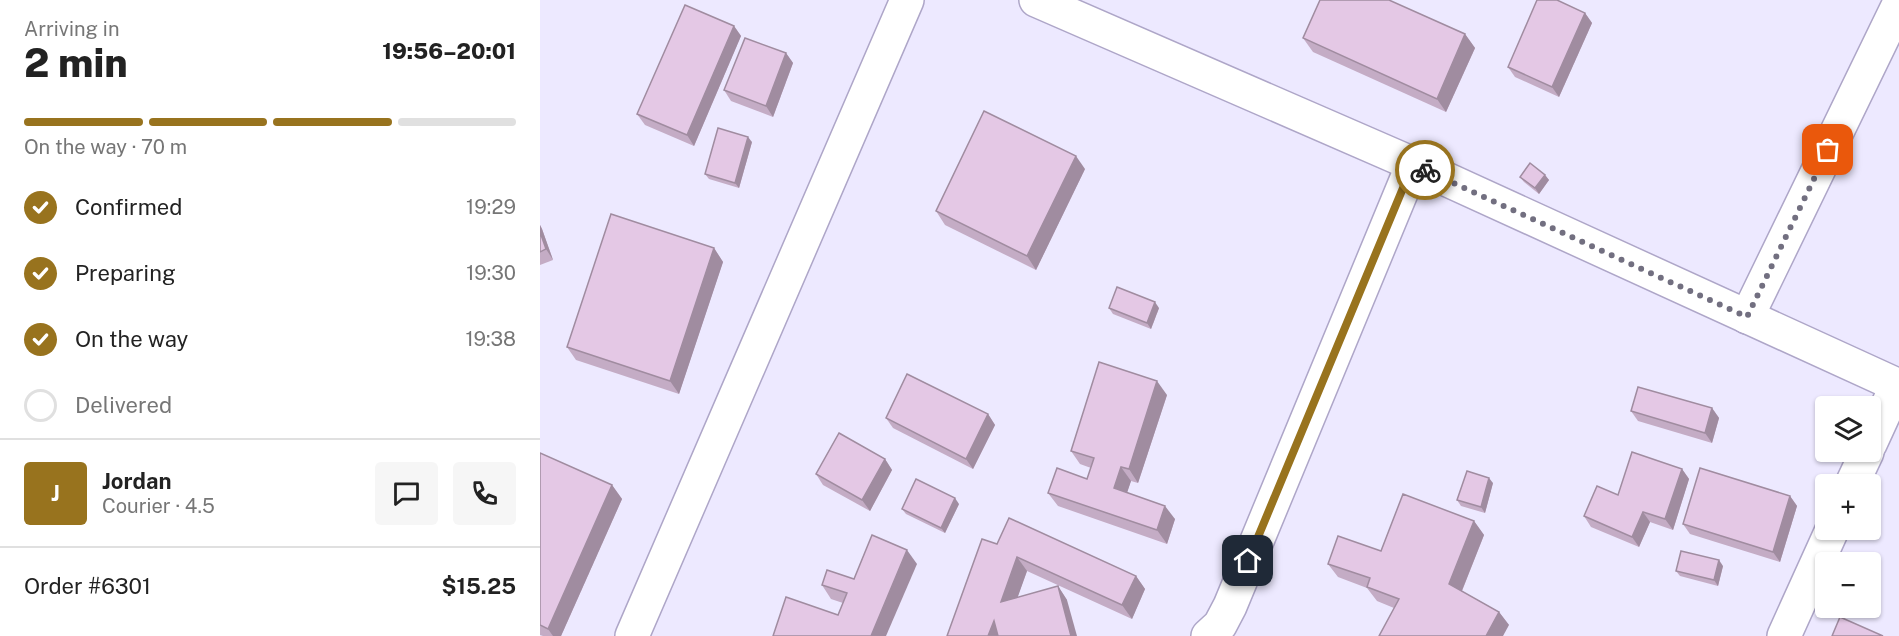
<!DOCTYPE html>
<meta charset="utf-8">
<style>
:root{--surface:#fff;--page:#f6f6f6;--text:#222;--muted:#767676;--line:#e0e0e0;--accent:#98731e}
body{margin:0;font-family:"Public Sans",sans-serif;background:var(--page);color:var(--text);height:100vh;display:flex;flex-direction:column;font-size:22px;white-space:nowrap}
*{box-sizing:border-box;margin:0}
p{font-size:20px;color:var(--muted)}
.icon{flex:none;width:33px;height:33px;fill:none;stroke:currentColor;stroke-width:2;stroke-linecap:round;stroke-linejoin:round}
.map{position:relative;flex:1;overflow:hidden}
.details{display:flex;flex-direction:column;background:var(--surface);width:540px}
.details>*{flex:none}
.tools{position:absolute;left:1275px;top:396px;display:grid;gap:12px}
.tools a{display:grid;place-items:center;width:66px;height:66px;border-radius:6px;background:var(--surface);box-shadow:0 2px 4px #0004;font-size:30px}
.pin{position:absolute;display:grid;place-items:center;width:51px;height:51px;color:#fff;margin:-26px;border-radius:12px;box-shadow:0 3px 9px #0006}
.courier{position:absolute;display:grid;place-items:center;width:60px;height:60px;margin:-30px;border:4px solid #98731e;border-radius:50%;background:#fff;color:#222;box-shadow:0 2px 8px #0007}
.headline em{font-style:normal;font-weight:800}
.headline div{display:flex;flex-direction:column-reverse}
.headline{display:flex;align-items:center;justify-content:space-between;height:102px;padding:0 24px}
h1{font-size:39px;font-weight:800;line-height:45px}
.bar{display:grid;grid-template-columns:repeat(4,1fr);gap:9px 6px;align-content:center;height:72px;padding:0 24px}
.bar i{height:8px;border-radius:4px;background:var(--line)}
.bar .selected{background:var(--accent)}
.bar p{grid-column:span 4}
.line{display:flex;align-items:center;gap:15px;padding:0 24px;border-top:2px solid var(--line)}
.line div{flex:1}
.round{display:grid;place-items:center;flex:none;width:63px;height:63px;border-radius:6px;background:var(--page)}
ol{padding:0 24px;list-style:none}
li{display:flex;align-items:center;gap:18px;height:66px}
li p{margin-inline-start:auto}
li .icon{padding:6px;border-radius:50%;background:var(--accent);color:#fff;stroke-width:4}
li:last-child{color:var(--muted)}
li i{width:33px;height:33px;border:3px solid var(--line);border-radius:50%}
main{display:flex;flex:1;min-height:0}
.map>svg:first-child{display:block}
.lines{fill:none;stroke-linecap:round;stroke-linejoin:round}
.minor-casing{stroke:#aea6c8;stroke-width:36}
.minor{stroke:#fff;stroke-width:33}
.wall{fill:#c4acc5}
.shaded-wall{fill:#a08ca0}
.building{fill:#e4c8e5;stroke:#a08ca0;stroke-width:1.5}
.done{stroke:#726f80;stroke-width:6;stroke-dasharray:0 10.8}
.route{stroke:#98731e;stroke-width:8}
</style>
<main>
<section class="details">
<div class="headline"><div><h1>2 min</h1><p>Arriving in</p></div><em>19:56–20:01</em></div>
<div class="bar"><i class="selected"></i><i class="selected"></i><i class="selected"></i><i></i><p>On the way · 70 m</p></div>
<ol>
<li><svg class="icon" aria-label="check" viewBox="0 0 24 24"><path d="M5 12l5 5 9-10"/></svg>Confirmed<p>19:29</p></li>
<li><svg class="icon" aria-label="check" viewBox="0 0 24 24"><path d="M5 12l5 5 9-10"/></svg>Preparing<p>19:30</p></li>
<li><svg class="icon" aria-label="check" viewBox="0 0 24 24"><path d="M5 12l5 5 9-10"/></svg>On the way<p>19:38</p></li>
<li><i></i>Delivered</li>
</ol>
<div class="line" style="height:108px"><b class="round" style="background:var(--accent);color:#fff">J</b><div><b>Jordan</b><p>Courier · 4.5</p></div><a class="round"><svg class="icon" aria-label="chat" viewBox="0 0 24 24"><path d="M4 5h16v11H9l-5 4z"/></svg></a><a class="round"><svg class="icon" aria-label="phone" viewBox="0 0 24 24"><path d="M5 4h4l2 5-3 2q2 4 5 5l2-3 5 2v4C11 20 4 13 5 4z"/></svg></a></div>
<div class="line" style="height:78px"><div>Order #6301</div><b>$15.25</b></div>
</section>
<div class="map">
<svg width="1359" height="636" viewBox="0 0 1359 636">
<rect width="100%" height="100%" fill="#ede9ff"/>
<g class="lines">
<defs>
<g id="minor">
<path d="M496,0L873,164L1359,386"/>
<path d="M1207,317L1359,4"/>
<path d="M1330,444L1357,385"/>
<path d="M1312,484L1327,452"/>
<path d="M92,636L367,0"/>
<path d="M668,636L680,625L690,606L873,164"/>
<path d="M1244,636L1292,530"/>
</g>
</defs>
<use href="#minor" class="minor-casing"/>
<use href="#minor" class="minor"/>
</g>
<g class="wall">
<path d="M1045,13L1052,23L1019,97L975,77L968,67Z"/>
<path d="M194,26L201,36L154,146L105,125L97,114Z"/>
<path d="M925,34L935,48L906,112L773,52L763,38Z"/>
<path d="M246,53L253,63L233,117L191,101L184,90Z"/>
<path d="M212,142L199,188L169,179L165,174Z"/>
<path d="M545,169L496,270L405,225L396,211Z"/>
<path d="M1005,175L1009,180L999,194L984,182L980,177Z"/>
<path d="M0,225L2,229L13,260L0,265Z"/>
<path d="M174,248L183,262L139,394L36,360L27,347Z"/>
<path d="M569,308H619L611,329L573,314Z"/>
<path d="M627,395L598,483L591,481L587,492L635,519L627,544L518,506L508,493L547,479L551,468L540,464L531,451Z"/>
<path d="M1172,408L1179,418L1172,443L1098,421L1091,411Z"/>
<path d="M448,414L455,425L433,469L353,428L346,418Z"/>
<path d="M0,453L72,485L82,499L21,636H3L0,635Z"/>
<path d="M345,459L352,470L330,511L283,485L276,474Z"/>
<path d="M1142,469L1149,479L1133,530L1110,522L1099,547L1051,527L1044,516Z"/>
<path d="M953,483L945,513L921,506L917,500Z"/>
<path d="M1250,496L1257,506L1240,562L1150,534L1143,524Z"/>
<path d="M419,504L405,533L366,514L362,509Z"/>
<path d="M934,521L944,535L922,591L959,612L969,625L854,608L837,601L827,588L798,577L788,564L841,551Z"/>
<path d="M457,544L596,576L605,589L592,619L487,571L477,598L518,586L527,600L407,636Z"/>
<path d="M377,564L298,615L303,603L291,599L282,585Z"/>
<path d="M1183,566L1178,586L1140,576L1136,571Z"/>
</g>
<g class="shaded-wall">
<path d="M1045,13L1052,23L1019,97L1012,87Z"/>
<path d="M194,26L201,36L154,146L147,135Z"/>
<path d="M925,34L935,48L906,112L897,99Z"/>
<path d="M246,53L253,63L233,117L226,106Z"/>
<path d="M208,137L212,142L199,188L195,183Z"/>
<path d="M536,156L545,169L496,270L487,256Z"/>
<path d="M1005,175L1009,180L999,194L995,188Z"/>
<path d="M0,225L2,229L13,260L6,249L0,232Z"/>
<path d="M174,248L183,262L139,394L130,381Z"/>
<path d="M615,302L619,308L611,329L607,323Z"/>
<path d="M617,381L627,395L598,483L589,469Z"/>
<path d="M1172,408L1179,418L1172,443L1165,433Z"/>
<path d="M448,414L455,425L433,469L426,459Z"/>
<path d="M345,459L352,470L330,511L322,500Z"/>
<path d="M581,467L591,481L584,502L574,488Z"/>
<path d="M1142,469L1149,479L1133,530L1125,519Z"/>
<path d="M949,478L953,483L945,513L941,507Z"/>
<path d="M72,485L82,499L21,636H13L8,629Z"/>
<path d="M1250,496L1257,506L1240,562L1233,552Z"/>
<path d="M415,498L419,504L405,533L401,528Z"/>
<path d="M625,506L635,519L627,544L617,530Z"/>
<path d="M1103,512L1110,522L1099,547L1092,537Z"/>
<path d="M934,521L944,535L919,598L909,584Z"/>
<path d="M367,550L377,564L346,636H331Z"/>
<path d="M477,557L487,571L471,616L461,602Z"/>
<path d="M1179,560L1183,566L1178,586L1174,580Z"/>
<path d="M596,576L605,589L592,619L582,605Z"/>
<path d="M518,586L527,600L537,636H531Z"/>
<path d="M959,612L969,625L963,636H946Z"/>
<path d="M454,621L463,636H448Z"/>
</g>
<g class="building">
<path d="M780,0H849L925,34L897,99L763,38Z"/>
<path d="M997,0H1017L1045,13L1012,87L968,67Z"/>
<path d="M145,5L194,26L147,135L97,114Z"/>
<path d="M205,38L246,53L226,106L184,90Z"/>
<path d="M444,111L536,156L487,256L396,211Z"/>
<path d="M178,128L208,137L195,183L165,174Z"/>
<path d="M990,163L1005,175L995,188L980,177Z"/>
<path d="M71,214L174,248L130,381L27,347Z"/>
<path d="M0,232L6,249L0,252Z"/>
<path d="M577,287L615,302L607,323L569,308Z"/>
<path d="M559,362L617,381L589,469L581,467L574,488L625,506L617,530L508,493L517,468L547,479L554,458L531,451Z"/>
<path d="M367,374L448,414L426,459L346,418Z"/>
<path d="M1098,387L1172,408L1165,433L1091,411Z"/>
<path d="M299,433L345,459L322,500L276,474Z"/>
<path d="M1092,452L1142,469L1125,519L1103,512L1092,537L1044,516L1057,486L1078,495Z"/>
<path d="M0,453L72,485L8,629L0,625Z"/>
<path d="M1160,468L1250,496L1233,552L1143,524Z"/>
<path d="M927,471L949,478L941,507L917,500Z"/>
<path d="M376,479L415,498L401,528L362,509Z"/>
<path d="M863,494L934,521L909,584L959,612L946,636H839L859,599L827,587L830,578L788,564L798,536L841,551Z"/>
<path d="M469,518L596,576L582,605L477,557L461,602L518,586L531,636H458L454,621L448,636H407L442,539L457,544Z"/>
<path d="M332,535L367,550L331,636H233L246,597L298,615L307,593L282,585L287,570L314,579Z"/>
<path d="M1141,551L1179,560L1174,580L1136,571Z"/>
<path d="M1300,617L1343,636H1292Z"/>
</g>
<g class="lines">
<path class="done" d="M885,170L1207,317L1288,150"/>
<path class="route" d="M708,561L873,164L885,170"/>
</g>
</svg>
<div class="tools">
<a><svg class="icon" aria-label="layers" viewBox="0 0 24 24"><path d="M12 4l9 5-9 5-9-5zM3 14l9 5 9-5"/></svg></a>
<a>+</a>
<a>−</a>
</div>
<div class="pin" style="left:1288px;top:150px;background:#ea580c"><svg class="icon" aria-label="bag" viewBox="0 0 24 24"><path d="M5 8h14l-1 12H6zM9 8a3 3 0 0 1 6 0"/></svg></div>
<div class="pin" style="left:708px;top:561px;background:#1f2937"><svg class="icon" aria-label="home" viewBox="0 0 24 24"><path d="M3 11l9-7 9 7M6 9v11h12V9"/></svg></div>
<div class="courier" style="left:885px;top:170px"><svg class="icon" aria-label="bike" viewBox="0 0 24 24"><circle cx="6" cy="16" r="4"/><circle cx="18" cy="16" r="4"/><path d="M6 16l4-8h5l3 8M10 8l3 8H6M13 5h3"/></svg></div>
</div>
</main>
